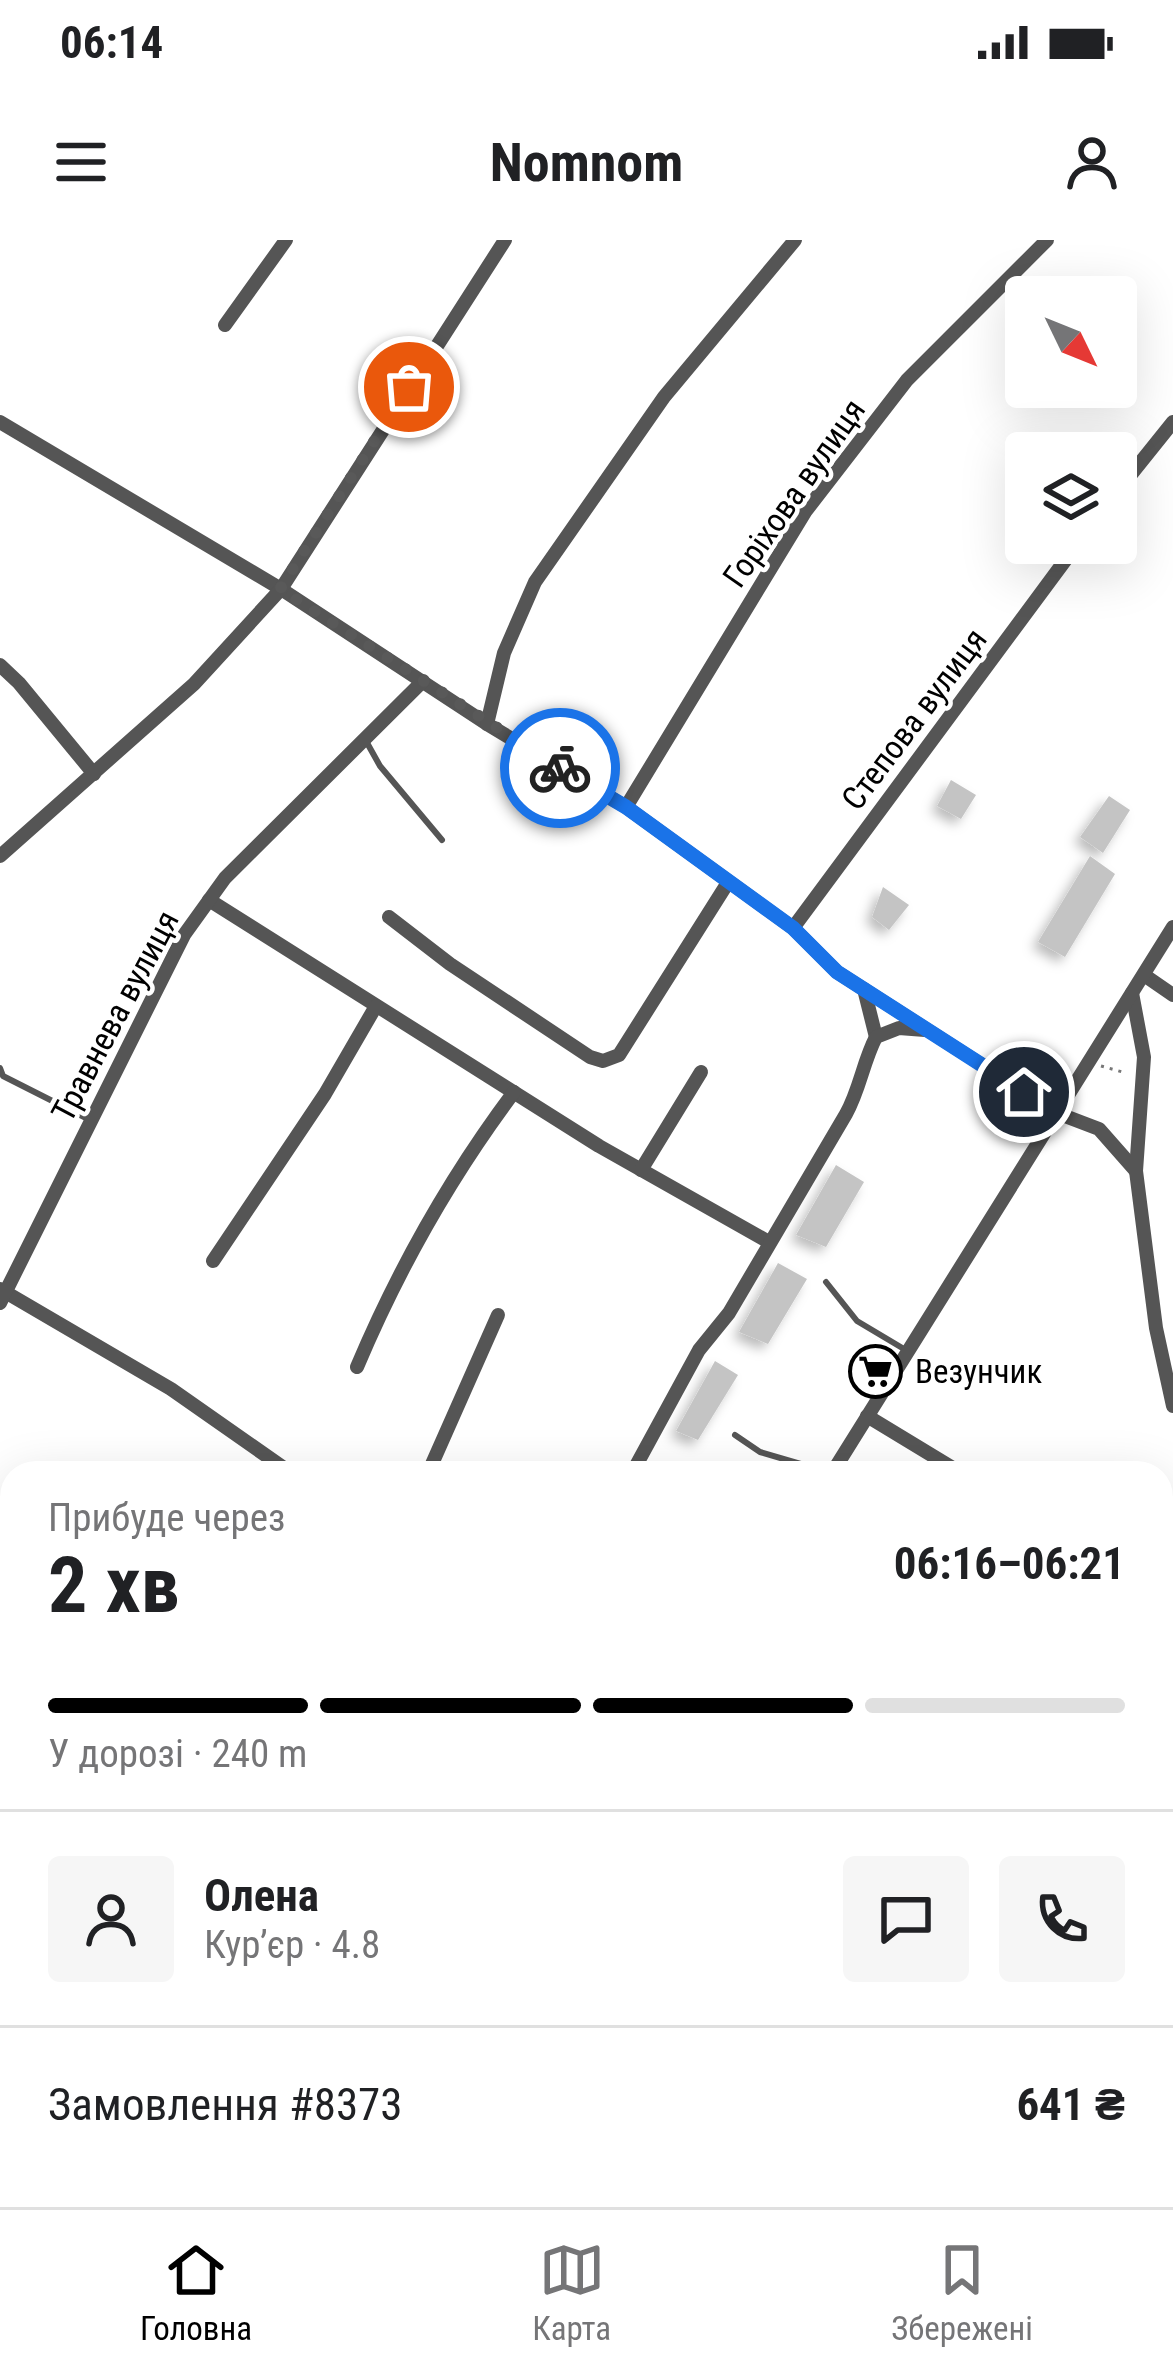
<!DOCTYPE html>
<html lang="uk">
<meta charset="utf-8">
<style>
:root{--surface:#fff;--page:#f6f6f6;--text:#202124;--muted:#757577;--line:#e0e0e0;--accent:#000}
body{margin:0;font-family:"Roboto Condensed",sans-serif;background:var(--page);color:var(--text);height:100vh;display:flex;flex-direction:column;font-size:45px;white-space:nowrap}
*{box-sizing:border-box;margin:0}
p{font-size:39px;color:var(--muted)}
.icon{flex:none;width:66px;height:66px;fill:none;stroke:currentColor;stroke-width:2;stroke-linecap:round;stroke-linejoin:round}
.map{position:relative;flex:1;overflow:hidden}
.drawer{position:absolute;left:0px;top:1221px;width:1173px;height:747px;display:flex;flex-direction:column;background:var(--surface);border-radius:36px 36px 0 0;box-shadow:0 12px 48px #0002}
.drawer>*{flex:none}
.needle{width:78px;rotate:133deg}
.controls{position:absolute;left:1005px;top:36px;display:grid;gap:24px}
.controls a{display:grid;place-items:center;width:132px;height:132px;border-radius:12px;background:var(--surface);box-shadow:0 12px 48px #0002;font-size:60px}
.pin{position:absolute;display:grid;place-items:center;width:102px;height:102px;color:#fff;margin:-51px;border:6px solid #fff;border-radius:50%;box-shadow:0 3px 12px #0007}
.courier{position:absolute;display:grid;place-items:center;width:120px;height:120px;margin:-60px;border:9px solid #1a73e8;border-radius:50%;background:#fff;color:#222;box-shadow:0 3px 15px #0007}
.summary em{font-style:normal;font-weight:700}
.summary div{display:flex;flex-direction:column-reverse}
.summary{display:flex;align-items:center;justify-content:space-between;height:204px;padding:0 48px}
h1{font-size:78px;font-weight:700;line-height:90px}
.bar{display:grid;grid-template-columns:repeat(4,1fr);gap:18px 12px;align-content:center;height:144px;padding:0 48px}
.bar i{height:15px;border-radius:9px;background:var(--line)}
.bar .active{background:var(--accent)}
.bar p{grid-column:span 4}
.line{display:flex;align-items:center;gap:30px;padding:0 48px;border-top:3px solid var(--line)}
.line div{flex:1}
.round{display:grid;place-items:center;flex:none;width:126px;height:126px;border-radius:12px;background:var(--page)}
.status{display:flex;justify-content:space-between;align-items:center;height:84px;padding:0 60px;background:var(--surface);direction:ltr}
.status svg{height:33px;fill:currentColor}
header{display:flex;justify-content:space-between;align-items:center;height:156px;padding:0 48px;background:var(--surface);font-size:54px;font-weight:700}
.tabs{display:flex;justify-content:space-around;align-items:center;height:168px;border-top:3px solid var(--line);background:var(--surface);font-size:33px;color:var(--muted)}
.tabs a{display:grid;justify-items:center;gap:6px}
.tabs .active{color:var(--accent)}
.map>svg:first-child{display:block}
.green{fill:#dcdcdc}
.building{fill:#c4c4c4;filter:url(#shadow)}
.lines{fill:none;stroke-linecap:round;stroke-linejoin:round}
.path{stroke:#777;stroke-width:3;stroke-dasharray:3 6;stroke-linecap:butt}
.lane{stroke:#555;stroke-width:6}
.street{stroke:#555;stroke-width:14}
.done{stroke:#595959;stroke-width:12;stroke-dasharray:0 21.6}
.route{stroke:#1a73e8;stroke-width:15}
.labels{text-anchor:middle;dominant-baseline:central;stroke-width:9;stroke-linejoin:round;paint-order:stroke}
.street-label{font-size:33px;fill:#000;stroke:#fff}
.poi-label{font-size:33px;fill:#000;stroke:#fff;text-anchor:start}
</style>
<div class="status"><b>06:14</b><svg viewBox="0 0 49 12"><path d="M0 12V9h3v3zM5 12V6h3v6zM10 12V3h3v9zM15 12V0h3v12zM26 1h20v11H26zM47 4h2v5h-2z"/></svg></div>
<header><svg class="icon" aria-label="menu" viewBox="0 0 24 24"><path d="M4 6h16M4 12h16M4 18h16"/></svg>Nomnom<svg class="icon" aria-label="person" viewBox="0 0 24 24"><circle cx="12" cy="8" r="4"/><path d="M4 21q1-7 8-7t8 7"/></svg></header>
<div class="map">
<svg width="1173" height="1967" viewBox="0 0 1173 1967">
<defs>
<filter id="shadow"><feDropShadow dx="-6" dy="6" stdDeviation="6" flood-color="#0004"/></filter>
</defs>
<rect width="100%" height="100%" fill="#fff"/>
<path class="green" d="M253,1956H398L413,1967H244Z"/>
<g class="building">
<path d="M951,540L976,555L961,579L937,566Z"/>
<path d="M1109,556L1130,570L1103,613L1080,597Z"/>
<path d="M1090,616L1115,634L1065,717L1038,702Z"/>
<path d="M883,647L909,665L889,690L872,677Z"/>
<path d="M836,925L864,942L826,1007L796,995Z"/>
<path d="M778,1023L807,1039L768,1104L739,1092Z"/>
<path d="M715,1121L738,1135L698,1200L676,1191Z"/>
</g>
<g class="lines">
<g class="path">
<path d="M1101,826L1126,833"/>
<path d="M1161,1377L1173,1383"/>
</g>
<g class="lane">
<path d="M366,501L380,526L442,600"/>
<path d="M0,828L3,836L90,880"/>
<path d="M826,1042L857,1081L904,1109"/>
<path d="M735,1195L760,1212L828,1232"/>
</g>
<g class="street">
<path d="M225,85L286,0"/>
<path d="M0,182L281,349L487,484L626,567L793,688L837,732L1057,873L1099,889L1136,931"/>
<path d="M1116,253L1173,182"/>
<path d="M0,425L19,443L94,534"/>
<path d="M487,484L504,413L535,342L664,157L795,0"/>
<path d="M626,567L805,272L907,140L1047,0"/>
<path d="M0,616L194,444L281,349L505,0"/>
<path d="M209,660L599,906L769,1002"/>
<path d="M389,677L450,724L590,817L603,821L619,815L727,644"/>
<path d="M793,688L1078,303"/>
<path d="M1144,735L1173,755"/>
<path d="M864,749L876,797"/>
<path d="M1132,753L1144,817L1136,931L1156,1088L1173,1166"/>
<path d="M641,930L701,832"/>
<path d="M213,1021L325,854L376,766"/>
<path d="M0,1049L171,1149L291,1233"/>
<path d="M0,1063L184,695L225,638L423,441"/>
<path d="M357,1127C398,1030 451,936 514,852"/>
<path d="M867,1176L961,1233"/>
<path d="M428,1233L498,1075"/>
<path d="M632,1233L699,1110L729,1073L846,874C860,849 863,822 876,797L899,788L925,790"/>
<path d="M832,1233L1173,687"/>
<path d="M0,1287L12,1280"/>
<path d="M1161,1332L1173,1328"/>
<path d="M0,1392L12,1401"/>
<path d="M1161,1736L1173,1751"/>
<path d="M0,1785L12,1789"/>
<path d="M461,1956L474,1967"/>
<path d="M223,1967L232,1956"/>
</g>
</g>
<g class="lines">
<path class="done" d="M409,147L280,349L560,528"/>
<path class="route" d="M560,528L626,567L793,688L837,732L1024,852"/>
</g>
<defs>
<symbol id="supermarket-ring" viewBox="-11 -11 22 22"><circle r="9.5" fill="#fff" stroke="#000" stroke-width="1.5"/><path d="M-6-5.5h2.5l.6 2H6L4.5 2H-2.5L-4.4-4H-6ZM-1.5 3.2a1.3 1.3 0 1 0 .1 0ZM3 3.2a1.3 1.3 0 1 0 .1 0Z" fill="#000"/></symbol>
</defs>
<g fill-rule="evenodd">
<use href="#supermarket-ring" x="846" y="1102" width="59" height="59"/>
</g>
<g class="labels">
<g class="street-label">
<text transform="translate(794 253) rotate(-55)">Горіхова вулиця</text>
<text transform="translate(914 479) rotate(-53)">Степова вулиця</text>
<text transform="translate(115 776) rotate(-62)">Травнева вулиця</text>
</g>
<g class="poi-label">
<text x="915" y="1131">Везунчик</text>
</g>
</g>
</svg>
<div class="controls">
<a><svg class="needle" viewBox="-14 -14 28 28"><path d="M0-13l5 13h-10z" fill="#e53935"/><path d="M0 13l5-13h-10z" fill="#757577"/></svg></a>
<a><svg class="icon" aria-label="layers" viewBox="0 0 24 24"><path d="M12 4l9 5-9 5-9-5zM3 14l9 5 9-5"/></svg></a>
</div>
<div class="pin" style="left:409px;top:147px;background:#ea580c"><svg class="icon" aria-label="bag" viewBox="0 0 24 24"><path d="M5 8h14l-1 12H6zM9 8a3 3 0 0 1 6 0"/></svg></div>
<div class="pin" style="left:1024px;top:852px;background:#1f2937"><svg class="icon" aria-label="home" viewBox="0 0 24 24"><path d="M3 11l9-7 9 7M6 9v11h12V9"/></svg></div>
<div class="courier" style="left:560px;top:528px"><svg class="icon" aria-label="bike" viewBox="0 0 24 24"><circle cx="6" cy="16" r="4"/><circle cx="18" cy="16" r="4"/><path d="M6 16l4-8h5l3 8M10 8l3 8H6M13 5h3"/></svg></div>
<section class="drawer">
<div class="summary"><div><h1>2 хв</h1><p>Прибуде через</p></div><em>06:16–06:21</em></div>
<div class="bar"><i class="active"></i><i class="active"></i><i class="active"></i><i></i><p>У дорозі · 240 m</p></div>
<div class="line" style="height:216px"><a class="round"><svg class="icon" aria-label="person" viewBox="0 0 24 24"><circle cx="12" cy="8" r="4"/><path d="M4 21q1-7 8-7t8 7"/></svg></a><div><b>Олена</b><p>Кур’єр · 4.8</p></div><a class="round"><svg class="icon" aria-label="chat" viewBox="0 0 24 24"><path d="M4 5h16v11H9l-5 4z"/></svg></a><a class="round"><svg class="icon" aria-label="phone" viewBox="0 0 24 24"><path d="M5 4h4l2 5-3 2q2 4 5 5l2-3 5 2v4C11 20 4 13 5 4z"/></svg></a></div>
<div class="line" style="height:156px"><div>Замовлення #8373</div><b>641 ₴</b></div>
</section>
</div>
<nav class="tabs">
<a class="active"><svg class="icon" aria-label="home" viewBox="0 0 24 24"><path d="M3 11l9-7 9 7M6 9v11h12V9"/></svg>Головна</a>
<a><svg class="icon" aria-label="map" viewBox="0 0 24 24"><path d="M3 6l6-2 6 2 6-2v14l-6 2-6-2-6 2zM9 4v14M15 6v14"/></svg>Карта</a>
<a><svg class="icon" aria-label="saved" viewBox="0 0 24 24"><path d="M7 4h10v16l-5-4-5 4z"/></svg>Збережені</a>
</nav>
